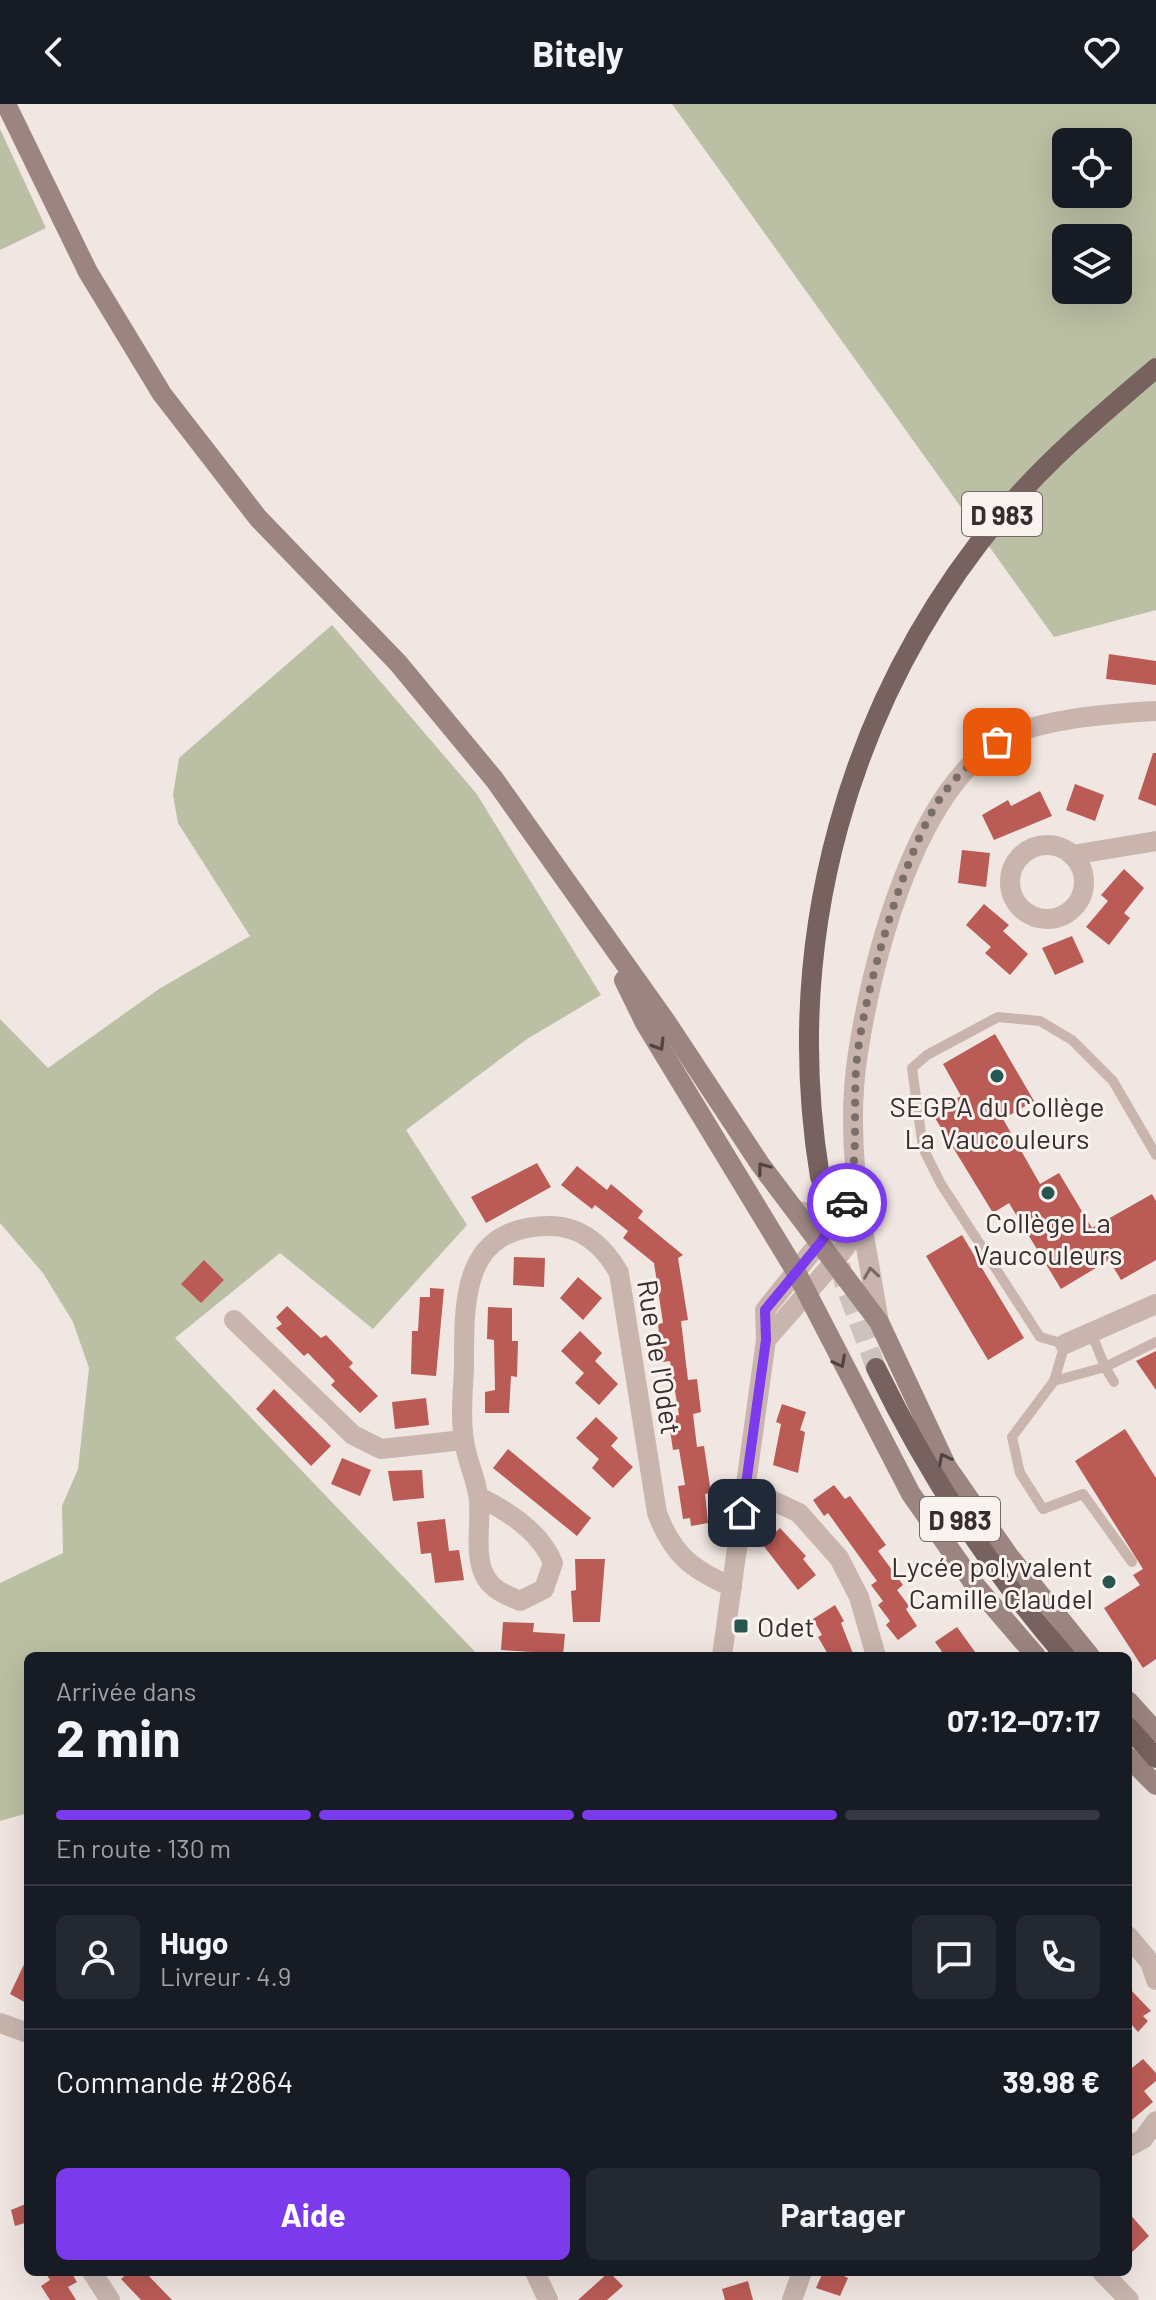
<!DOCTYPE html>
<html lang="fr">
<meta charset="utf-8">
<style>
:root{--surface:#171b24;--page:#242831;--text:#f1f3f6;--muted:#9ea1a6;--line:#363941;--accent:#7c3aed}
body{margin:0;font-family:Barlow,sans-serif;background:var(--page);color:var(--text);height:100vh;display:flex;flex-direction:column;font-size:30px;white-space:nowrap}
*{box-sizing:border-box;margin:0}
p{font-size:26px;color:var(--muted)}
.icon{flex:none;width:44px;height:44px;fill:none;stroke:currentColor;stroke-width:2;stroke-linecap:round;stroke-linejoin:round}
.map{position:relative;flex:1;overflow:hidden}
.panel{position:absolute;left:24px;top:1548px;width:1108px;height:624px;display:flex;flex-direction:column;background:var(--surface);border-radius:12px;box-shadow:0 8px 32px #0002}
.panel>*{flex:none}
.fabs{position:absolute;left:1052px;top:24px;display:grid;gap:16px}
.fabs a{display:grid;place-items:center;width:80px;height:80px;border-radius:12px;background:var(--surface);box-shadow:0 8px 32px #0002;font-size:40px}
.pin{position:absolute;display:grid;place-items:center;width:68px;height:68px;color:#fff;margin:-34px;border-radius:16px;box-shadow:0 4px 12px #0006}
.courier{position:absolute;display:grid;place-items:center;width:80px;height:80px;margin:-40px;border:6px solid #7c3aed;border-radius:50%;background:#fff;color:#222;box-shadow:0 2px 10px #0007}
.summary em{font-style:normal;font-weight:700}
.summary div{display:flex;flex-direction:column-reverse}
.summary{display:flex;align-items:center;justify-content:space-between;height:136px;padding:0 32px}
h1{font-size:52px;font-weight:700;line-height:60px}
.bar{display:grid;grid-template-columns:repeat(4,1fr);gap:12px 8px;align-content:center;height:96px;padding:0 32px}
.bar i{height:10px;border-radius:6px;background:var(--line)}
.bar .active{background:var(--accent)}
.bar p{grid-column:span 4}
.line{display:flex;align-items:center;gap:20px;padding:0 32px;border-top:2px solid var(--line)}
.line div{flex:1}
.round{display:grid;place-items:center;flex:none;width:84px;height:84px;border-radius:12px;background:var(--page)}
.cta{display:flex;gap:16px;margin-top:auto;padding:16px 32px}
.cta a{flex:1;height:92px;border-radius:12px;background:var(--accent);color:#fff;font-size:32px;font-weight:700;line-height:92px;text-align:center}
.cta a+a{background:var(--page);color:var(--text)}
header{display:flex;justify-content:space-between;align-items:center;height:104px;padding:0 32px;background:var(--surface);font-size:36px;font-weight:700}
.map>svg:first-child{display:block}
.green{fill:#bbbfa3;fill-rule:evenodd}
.building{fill:#bb5b56}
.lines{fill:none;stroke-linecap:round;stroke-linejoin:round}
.primary-tunnel{stroke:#ccc2be;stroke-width:20;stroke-dasharray:20 10;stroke-linecap:butt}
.lane{stroke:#c9b5ae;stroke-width:10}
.street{stroke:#c9b5ae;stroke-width:20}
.secondary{stroke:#9c8580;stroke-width:20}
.primary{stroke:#78625f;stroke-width:20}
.oneway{stroke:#514341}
.oneway2{stroke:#796a66}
.done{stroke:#796e6c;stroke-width:8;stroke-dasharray:0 14.4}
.route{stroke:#7c3aed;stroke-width:10}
.poi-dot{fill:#255650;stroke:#f9f2ee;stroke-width:3}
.labels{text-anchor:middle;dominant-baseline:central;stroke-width:6;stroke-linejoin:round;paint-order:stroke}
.shield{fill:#f9f2ee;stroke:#726866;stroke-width:2}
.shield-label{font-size:26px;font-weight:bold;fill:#382d2c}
.poi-label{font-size:28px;fill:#382d2c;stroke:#f9f2ee}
.street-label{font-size:28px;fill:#382d2c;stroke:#f9f2ee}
</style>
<header><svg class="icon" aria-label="back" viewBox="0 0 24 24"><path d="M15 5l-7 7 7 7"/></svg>Bitely<svg class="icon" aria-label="heart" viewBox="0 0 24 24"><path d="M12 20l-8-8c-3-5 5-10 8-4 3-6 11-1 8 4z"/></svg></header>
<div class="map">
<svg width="1156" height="2196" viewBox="0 0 1156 2196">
<rect width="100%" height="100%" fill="#f1e7e2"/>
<g class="green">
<path d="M672,0H1156V506L1054,533ZM1066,38H1118V90H1066ZM1066,134H1118V186H1066Z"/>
<path d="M0,25L46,124L0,146Z"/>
<path d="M332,521L476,689L601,891L527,935L406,1026L467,1121L373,1225L280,1149L175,1234L479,1552H28V1709L0,1717V1479L63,1449L62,1402L78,1365L89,1264L73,1218L43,1169L0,1119V915L48,964L159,885L250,832L178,719L173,691L179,654Z"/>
</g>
<g class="building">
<path d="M1109,550L1156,557V581L1106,575Z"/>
<path d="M1153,649H1156V702L1138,695Z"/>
<path d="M1075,680L1104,691L1095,717L1066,706Z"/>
<path d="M1040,687L1052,712L994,736L982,711L1008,696L1011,702Z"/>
<path d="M962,746L990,749L986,783L958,779Z"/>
<path d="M1124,765L1144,784L1124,809L1130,814L1109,841L1086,823L1108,797L1101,791Z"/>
<path d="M984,800L1009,821L1003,827L1028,850L1010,871L985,849L991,843L966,821Z"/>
<path d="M1072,832L1084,858L1055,871L1042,844Z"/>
<path d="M995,930L1034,997L1003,1015L1040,1080L1059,1069L1092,1124L1152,1090L1156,1097V1156L1121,1176L1109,1156L1061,1185L1009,1099L993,1109L932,1009L961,992L943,960Z"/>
<path d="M537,1059L551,1083L486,1119L471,1093Z"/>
<path d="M577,1062L607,1086L611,1080L643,1107L638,1114L683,1151L678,1154L688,1216L681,1217L688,1276L697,1275L701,1308L693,1310L697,1343L704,1342L711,1389L705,1390L708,1419L691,1422L690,1414L683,1415L678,1382L685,1381L679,1345L673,1346L668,1313L679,1311L670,1257L662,1258L658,1220L663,1219L654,1159L623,1134L628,1127L595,1101L592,1105L561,1081Z"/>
<path d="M962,1131L1024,1234L988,1256L926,1152Z"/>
<path d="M514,1153L545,1154L544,1183L513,1181Z"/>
<path d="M204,1156L224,1176L201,1199L181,1180Z"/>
<path d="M578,1173L602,1194L583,1216L560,1194Z"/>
<path d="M430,1184L444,1185L436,1272L411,1270L412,1227H418L420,1193H430Z"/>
<path d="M287,1202L321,1234L326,1231L353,1259L349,1263L378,1292L360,1309L331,1281L335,1277L308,1249L304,1252L276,1224L282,1220L276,1213Z"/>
<path d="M488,1203L512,1204V1237H518L517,1273L511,1272L509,1309H485V1288L495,1286L494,1236L487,1235Z"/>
<path d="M580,1227L602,1249L595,1257L618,1280L599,1301L575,1279L584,1269L561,1247Z"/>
<path d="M1156,1247V1286L1136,1257Z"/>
<path d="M274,1285L331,1342L311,1362L256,1305Z"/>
<path d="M426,1294L429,1321L395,1325L392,1298Z"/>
<path d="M782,1300L806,1308L800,1326L805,1328L798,1369L773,1361L781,1320L776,1318Z"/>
<path d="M596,1313L618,1334L611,1342L633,1363L613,1384L592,1364L599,1355L576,1334Z"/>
<path d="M1125,1325L1156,1374V1555L1143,1564L1104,1504L1140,1481L1133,1471L1143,1465L1075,1357Z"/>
<path d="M508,1345L591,1414L577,1432L493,1364Z"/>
<path d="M342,1354L371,1366L360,1392L331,1380Z"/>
<path d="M422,1366L424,1394L393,1397L388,1367Z"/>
<path d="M834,1381L845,1395L850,1392L886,1441L878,1447L903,1481L897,1486L909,1502L906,1505L917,1522L898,1536L886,1521L890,1517L878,1501L883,1497L871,1481L877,1477L828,1409L824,1412L813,1396Z"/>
<path d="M445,1415L449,1447L459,1446L464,1476L435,1479L431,1449L421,1450L417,1418Z"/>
<path d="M780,1424L806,1452L803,1455L816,1471L798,1486L762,1440Z"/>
<path d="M575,1455H605L600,1518H573L571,1487L576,1486Z"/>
<path d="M835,1501L844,1517L841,1519L854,1552H829L818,1533L822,1531L813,1515Z"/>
<path d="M503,1518L534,1519L533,1528L565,1530L563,1552H532V1548L501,1546Z"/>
<path d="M957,1523L978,1552H945L935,1538Z"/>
<path d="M28,1852V1900L10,1890Z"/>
<path d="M1128,1883L1151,1907L1143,1912L1148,1917L1138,1928L1132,1921L1128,1924Z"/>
<path d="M1143,1955L1156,1969V1977L1144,1987L1153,1998L1128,2019V1967Z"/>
<path d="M28,2099V2118L15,2122L11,2106Z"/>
<path d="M1128,2108L1149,2132L1128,2152Z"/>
<path d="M45,2168H71L77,2178L68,2183L76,2196H50L41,2182L50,2176Z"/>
<path d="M129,2168H145L172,2196H141L121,2175Z"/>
<path d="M609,2168L623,2182L607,2196H578Z"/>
<path d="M823,2168H836L848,2174L840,2192L816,2184Z"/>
<path d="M748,2177L753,2196H725L722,2185Z"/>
</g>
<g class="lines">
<path class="primary-tunnel" d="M820,1073L844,1178L876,1264"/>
<g class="lane">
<path d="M1091,1228L1105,1263L1156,1238"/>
<path d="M1054,1277L1065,1240L1040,1233L941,1080L923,1044L912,964L927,951L998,913L1040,917L1072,936L1113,977L1156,1051"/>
<path d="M1114,1278L1105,1263L1054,1277L1012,1333L1020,1369L1043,1405L1083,1390L1132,1458"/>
</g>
<g class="street">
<circle cx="1047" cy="778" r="37"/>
<path d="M1072,751L1156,737"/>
<path d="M797,1107C817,1112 833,1109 845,1090"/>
<path d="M862,1120L879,1218"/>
<path d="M234,1216L353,1331L381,1345L463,1336"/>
<path d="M766,1236L765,1206L836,1118L847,1101L853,1077"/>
<path d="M1065,1240L1156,1200"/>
<path d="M746,1384L799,1409L839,1454L859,1493L876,1552"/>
<path d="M479,1393C508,1407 541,1429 553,1459L544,1485L520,1497C507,1491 494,1487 486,1474C472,1451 483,1414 478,1390C475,1372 466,1354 464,1336C460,1313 463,1287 464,1263C464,1194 462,1121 552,1122C583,1123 605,1144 619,1169L657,1409C673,1451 691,1465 732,1483"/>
<path d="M722,1552L766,1236L835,1157L862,1120C853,1064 849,1005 858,949C873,854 913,695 996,639C1034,614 1110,610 1156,607"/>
<path d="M1128,1832L1150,1858L1156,1876"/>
<path d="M0,1919L28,1929"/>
<path d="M1128,2043L1143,2035L1156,2017"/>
<path d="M92,2168L110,2196"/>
<path d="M535,2168L548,2196"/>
<path d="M1102,2168L1129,2196"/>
<path d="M792,2196L802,2168"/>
</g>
<g class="secondary">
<path d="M6,0L88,168L162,290L258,414L398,559L494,675L667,919L760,1060L879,1218L947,1363L1009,1452L1090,1552"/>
<path d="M624,876L645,919L795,1166L911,1390L975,1481L1036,1552"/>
<path d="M1128,1597L1156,1628"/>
<path d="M1128,1653L1156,1681"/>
</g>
<g class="primary">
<path d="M820,1073C781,835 848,595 1002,410C1047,356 1102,310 1156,264"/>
<path d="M876,1264C927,1369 989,1464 1065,1552"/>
<path d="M1128,1623L1156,1654"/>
</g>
</g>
<defs><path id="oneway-chevron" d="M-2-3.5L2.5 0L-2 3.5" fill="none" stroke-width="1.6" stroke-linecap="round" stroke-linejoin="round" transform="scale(2)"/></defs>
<g class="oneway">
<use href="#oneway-chevron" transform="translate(659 941) rotate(59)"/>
<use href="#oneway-chevron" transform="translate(763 1064) rotate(-127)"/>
<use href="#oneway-chevron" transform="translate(840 1258) rotate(62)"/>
<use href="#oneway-chevron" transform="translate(944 1355) rotate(-117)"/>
</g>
<use class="oneway2" href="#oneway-chevron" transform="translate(871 1169) rotate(-99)"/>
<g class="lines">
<path class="done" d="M847,1099C860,1053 852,1002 857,954C864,889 905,746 941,693C957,670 976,655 997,638"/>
<path class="route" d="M742,1409L766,1236L765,1206L821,1138L847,1099"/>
</g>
<g class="poi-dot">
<circle cx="997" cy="972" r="8"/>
<circle cx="1048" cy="1089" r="8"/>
<circle cx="1109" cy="1478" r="8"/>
<rect x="733" y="1514" width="16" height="16" rx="4"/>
</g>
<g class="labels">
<g class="shield">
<rect x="962" y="388" width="80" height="44" rx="6"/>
<rect x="920" y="1393" width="80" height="44" rx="6"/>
</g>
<g class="shield-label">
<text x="1002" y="410">D 983</text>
<text x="960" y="1415">D 983</text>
</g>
<g class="poi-label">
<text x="997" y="1002">SEGPA du Collège<tspan x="997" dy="32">La Vaucouleurs</tspan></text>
<text x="1048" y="1118">Collège La<tspan x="1048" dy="32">Vaucouleurs</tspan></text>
<text x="1093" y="1462" text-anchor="end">Lycée polyvalent<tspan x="1093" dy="32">Camille Claudel</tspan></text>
<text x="757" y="1522" text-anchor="start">Odet</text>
</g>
<g class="street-label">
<text transform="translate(660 1253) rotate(81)">Rue de l'Odet</text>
</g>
</g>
</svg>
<div class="fabs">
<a><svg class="icon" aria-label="locate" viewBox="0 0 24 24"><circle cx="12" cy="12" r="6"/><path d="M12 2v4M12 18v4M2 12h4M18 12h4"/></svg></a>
<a><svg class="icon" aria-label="layers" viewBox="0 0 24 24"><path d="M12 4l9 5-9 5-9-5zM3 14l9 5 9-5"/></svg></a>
</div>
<div class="pin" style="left:997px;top:638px;background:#ea580c"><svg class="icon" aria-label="bag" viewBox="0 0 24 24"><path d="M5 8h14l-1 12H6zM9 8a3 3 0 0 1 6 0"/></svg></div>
<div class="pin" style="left:742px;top:1409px;background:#1f2937"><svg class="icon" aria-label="home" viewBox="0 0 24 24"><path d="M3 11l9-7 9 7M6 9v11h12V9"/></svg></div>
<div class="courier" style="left:847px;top:1099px"><svg class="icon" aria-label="car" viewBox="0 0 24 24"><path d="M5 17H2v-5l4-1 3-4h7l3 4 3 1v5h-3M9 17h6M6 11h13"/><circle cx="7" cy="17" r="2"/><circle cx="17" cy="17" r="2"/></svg></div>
<section class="panel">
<div class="summary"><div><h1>2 min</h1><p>Arrivée dans</p></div><em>07:12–07:17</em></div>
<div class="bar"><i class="active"></i><i class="active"></i><i class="active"></i><i></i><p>En route · 130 m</p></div>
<div class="line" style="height:144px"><a class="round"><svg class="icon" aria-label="person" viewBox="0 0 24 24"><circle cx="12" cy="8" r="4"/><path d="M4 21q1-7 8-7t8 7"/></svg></a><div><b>Hugo</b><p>Livreur · 4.9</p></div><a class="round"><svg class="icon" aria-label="chat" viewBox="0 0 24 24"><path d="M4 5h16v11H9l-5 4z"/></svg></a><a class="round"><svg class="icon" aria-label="phone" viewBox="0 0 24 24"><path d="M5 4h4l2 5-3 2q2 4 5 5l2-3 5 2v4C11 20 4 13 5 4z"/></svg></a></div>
<div class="line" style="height:104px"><div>Commande #2864</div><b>39.98 €</b></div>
<div class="cta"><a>Aide</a><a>Partager</a></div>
</section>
</div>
